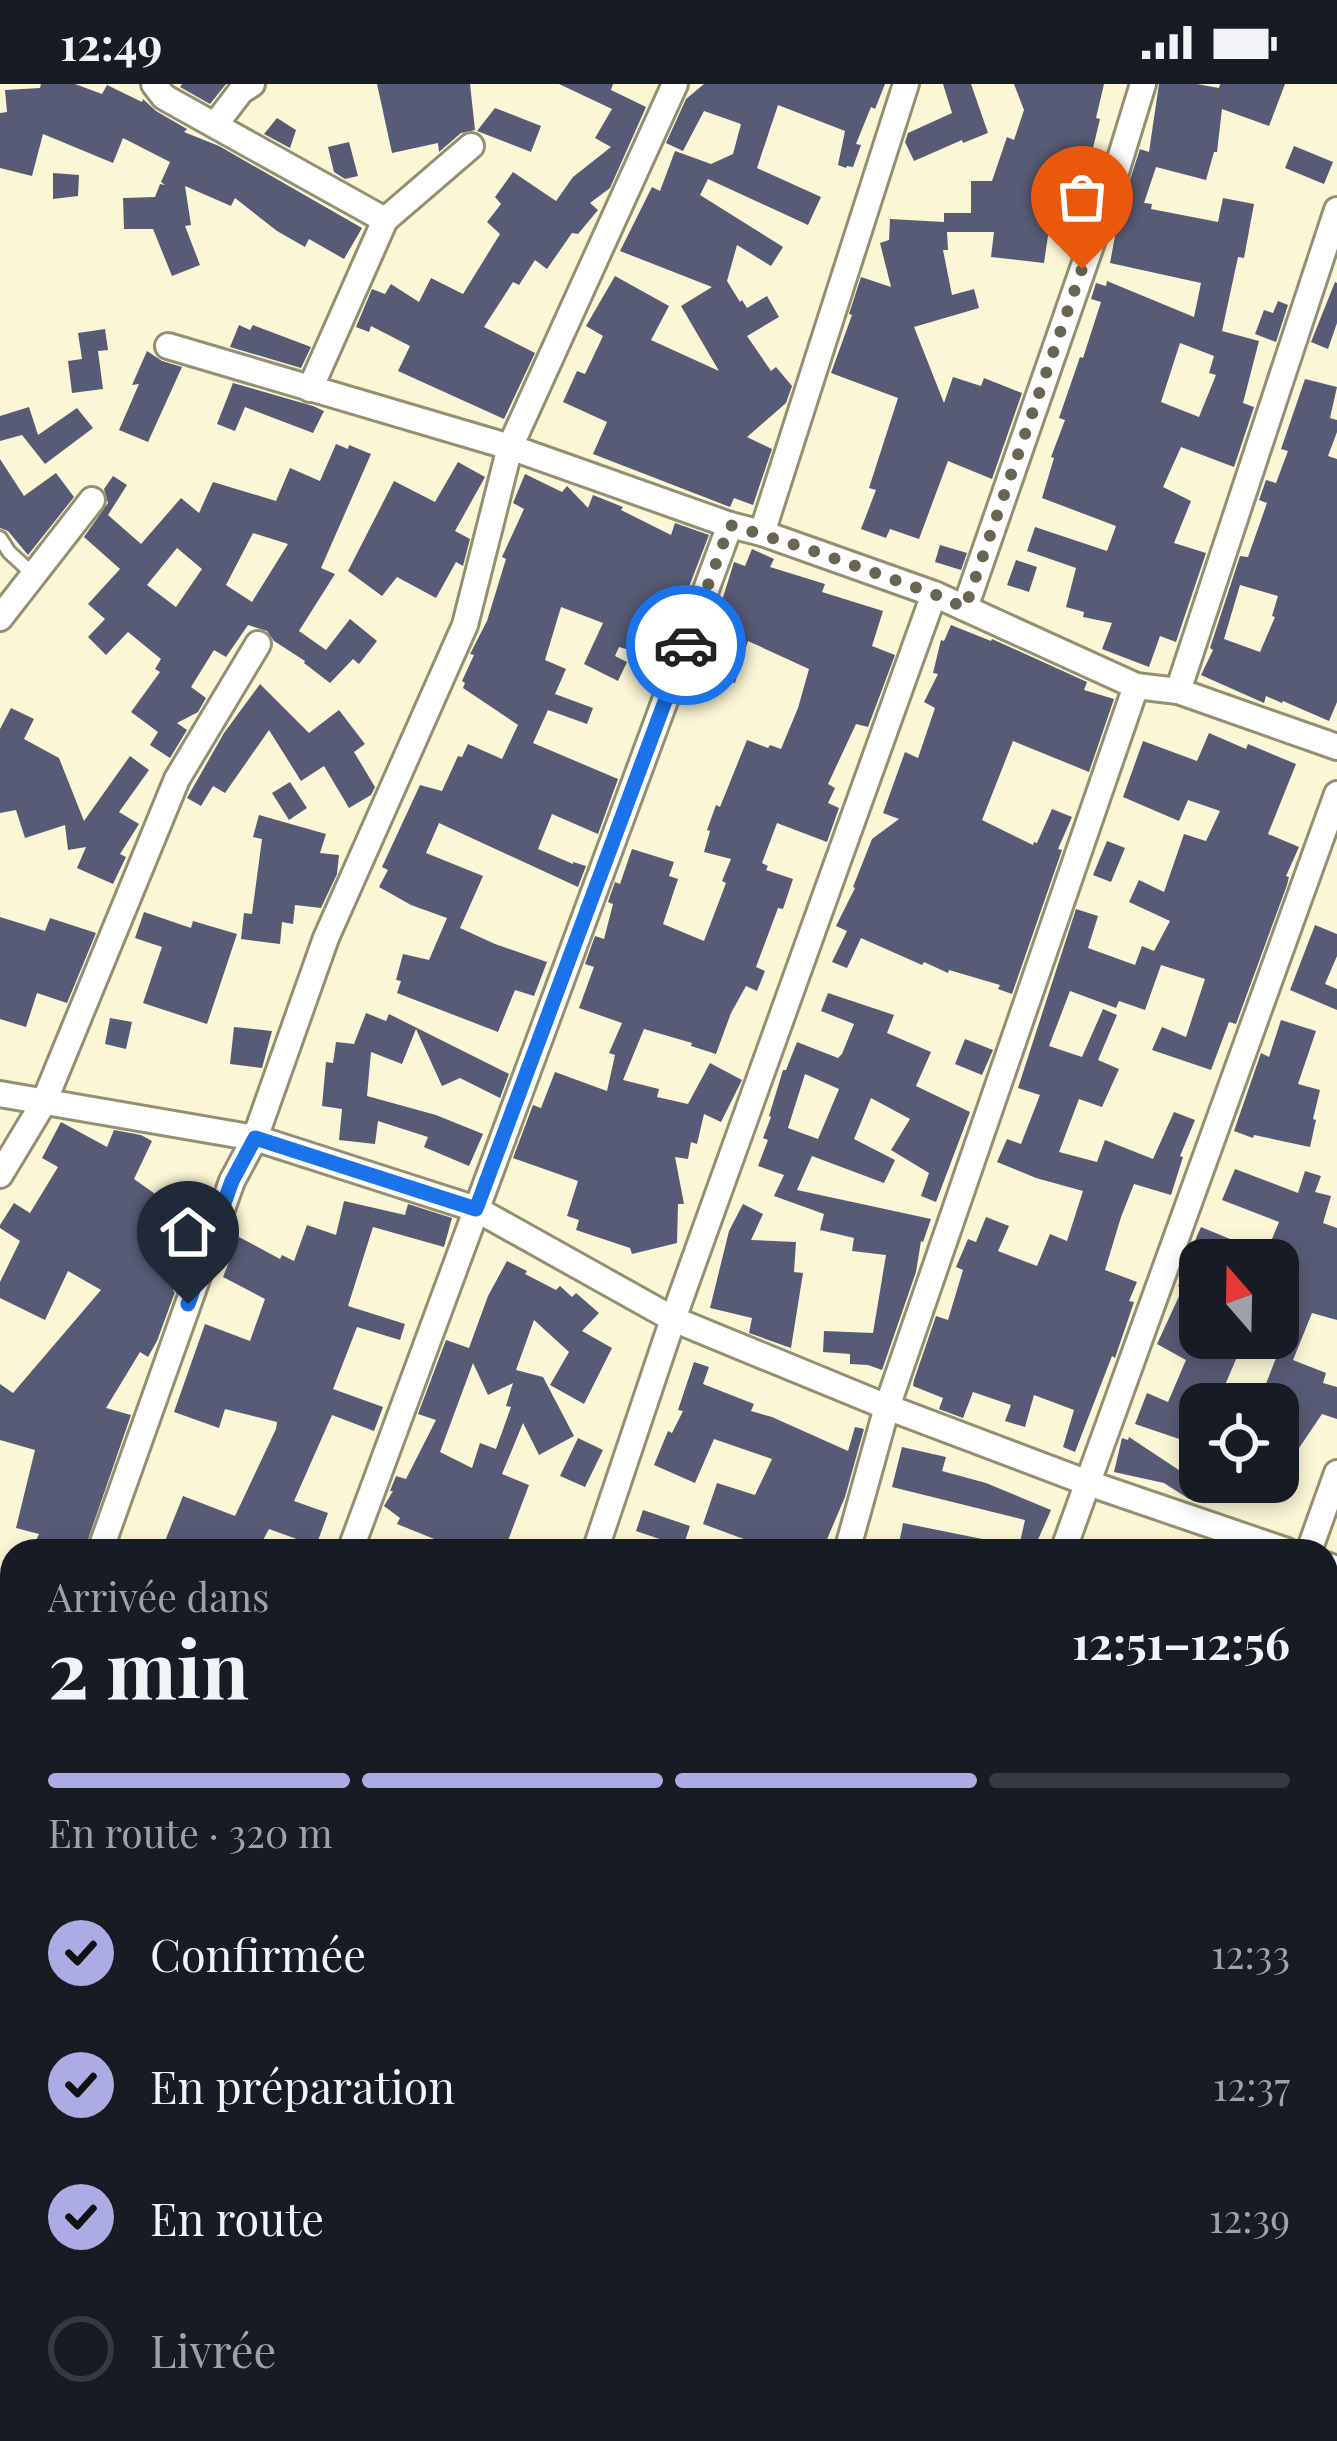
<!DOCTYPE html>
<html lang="fr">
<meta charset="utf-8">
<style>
:root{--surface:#171b24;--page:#20242c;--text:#f1f3f6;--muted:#9ea1a6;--line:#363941;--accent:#adabe3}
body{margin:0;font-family:"Playfair Display",serif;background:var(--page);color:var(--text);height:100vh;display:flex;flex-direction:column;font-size:45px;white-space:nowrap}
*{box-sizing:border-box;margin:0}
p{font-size:39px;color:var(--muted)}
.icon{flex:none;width:66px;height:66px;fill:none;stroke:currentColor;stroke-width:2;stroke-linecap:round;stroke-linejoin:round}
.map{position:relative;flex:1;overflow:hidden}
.details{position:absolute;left:0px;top:1455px;width:1338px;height:903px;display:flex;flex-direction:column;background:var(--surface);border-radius:36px 36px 0 0;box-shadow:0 6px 18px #0003}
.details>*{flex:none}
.needle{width:78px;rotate:340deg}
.tools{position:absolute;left:1179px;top:1155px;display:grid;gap:24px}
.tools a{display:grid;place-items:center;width:120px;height:120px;border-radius:24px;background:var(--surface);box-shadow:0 6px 18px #0003;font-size:60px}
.pin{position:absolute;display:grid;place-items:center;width:102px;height:102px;color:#fff;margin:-123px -51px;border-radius:50% 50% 50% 0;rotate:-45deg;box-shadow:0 0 12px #0007}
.pin .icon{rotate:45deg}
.courier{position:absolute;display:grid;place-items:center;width:120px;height:120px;margin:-60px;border:9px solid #1a73e8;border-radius:50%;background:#fff;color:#222;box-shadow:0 3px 15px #0007}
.head em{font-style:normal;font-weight:700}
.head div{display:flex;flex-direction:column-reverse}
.head{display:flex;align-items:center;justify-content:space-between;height:204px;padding:0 48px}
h1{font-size:78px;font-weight:700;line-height:90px}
.bar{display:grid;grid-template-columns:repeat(4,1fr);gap:18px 12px;align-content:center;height:144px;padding:0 48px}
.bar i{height:15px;border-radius:9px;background:var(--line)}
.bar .current{background:var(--accent)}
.bar p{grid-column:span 4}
ol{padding:0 48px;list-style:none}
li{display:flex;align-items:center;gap:36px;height:132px}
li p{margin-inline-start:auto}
li .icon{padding:12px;border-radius:50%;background:var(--accent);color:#111;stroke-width:4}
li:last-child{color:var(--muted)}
li i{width:66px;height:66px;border:6px solid var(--line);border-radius:50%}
.status{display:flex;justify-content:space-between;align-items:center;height:84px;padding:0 60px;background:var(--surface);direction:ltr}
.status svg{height:33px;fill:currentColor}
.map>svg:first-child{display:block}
.building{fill:#585b75;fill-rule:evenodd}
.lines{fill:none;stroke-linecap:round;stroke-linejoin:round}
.lane-casing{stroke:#938f72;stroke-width:18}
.street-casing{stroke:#938f72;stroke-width:30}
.lane{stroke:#fff;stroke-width:12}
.street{stroke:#fff;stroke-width:24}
.done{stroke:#686553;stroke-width:12;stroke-dasharray:0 21.6}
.route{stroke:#1a73e8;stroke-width:15}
</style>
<div class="status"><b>12:49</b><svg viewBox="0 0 49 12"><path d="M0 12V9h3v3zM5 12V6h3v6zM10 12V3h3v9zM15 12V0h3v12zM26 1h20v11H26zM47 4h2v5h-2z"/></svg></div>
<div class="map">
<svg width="1337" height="2357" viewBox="0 0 1337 2357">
<rect width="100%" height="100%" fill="#fbf6d6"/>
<g class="building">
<path d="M41,0H75L102,10L107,1L142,18L143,15L156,27L187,45L184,48L219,62L362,144L344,175L309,155L305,163L277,147L235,114L231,122L185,102L191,141L185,142L200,181L172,192L153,145H124L123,114L155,113L160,100L165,101L161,98L170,78L123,54L113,79L43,50L32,92L0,84V29L7,28L5,6L40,4Z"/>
<path d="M182,0H226L210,20L180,3Z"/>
<path d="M377,0H470L475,46L461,49L439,68L438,59L392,69Z"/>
<path d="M559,0H613L611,6L646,23L610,104L590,119L598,126L578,150L572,149L547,185L535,176L519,201L513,198L484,243L535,269L504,335L398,287L410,262L371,242L369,248L356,243L372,205L385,210L391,200L419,218L431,194L463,210L500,150L487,138L501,120L495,113L513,88L556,117L573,93L611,63L595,54L612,25Z"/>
<path d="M704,0H885L875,25L871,23L856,60L861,61L853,83L847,82L846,84L838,81L845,47L778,21L757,84L821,113L808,141L708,95L700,111L783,163L771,182L737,161L727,197L740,218L742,216L747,224L767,212L779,233L747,252L771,287L776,283L792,302L786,319L747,353L772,365L753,421L734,414L730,423L593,370L607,338L563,318L577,287L585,290L603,252L586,242L615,192L669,222L651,256L719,287L681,222L712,203L620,167L652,103L660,107L675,67L711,80L733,70L741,40L704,27L683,67L666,59L686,15Z"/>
<path d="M943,0H971L988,49L963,59L962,56L914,77L905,58L908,49L952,29Z"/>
<path d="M1014,0H1104L1096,34L1100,35L1091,72L1064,65L1046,116L1057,120L1050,138L1044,179L991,173L994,148H947L948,166H943L952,211L974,205L979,224L914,243L944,319L953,293L981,302L984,294L1022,309L992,395L948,377L919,455L890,445L886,454L861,445L876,406L869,404L898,314L831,289L852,231L849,230L861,193L891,203L880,159L889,156L890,135L944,138V129H971V97H992L1007,53L1014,56L1024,26Z"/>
<path d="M1159,0H1197L1219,4L1220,0H1285L1269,42L1222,25L1217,68H1214L1206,96L1156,83L1144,119L1152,120L1151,125L1218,138L1223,114L1254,120L1244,174L1238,173L1222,247L1259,257L1243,319L1254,323L1234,383L1181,363L1163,403L1191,417L1174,459L1206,469L1176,558L1160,552L1149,583L1102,565L1112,539L1083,533L1084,528L1066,523L1076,484L1027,467L1035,443L1107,467L1116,442L1042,414L1054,374L1051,373L1065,336L1059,334L1080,273L1083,274L1101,218L1091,215L1096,199L1106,202L1107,197L1194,233L1201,199L1110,179L1115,152L1112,151L1140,65L1149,68ZM1180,259L1214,272L1209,289L1216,291L1199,333L1161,318Z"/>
<path d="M495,24L541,42L531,68L477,47Z"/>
<path d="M277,34L296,46L290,64L264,50Z"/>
<path d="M349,58L358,92L345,95L334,88L328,63Z"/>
<path d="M1294,62L1333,78L1324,100L1285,84Z"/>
<path d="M53,89L79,91L78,112L53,115Z"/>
<path d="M1335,198L1337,199V239L1328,265L1311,258Z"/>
<path d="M1278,217L1288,221L1276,258L1255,250L1264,226L1273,229Z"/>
<path d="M239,241L250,246L253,241L311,263L301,284L230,263Z"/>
<path d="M105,245L108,266L98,267L103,305L72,309L68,277L82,275L78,249Z"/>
<path d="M147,267L162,277L182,283L148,358L119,346L139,300L132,301Z"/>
<path d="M1305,295L1337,303L1330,334L1337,336V348L1328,372L1337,375V618L1329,637L1283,617L1282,619L1266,612L1264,619L1201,591L1213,566L1210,564L1240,472L1248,473L1267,419L1259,416L1266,396L1276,399L1288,367L1281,365ZM1240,501L1278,512L1272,532L1275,533L1260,568L1224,555Z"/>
<path d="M233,299L313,322L324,327L313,349L245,323L235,347L217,340Z"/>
<path d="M29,323L38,351L77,324L93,344L45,380L22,351L0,357V332Z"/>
<path d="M336,360L348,365L349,361L371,370L321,484L335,490L299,547L326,566L350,535L377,557L359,580L353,575L330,599L304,579L305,577L274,557L267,547L248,541L226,573L214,566L191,603L206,614L198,628L177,639L187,646L170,674L150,661L158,648L131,628L160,588L155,585L161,575L128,548L106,571L88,553L105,535L88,520L120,485L84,453L108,419L104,405L113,392L127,401L108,431L141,460L181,414L199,429L213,398L276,417L290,384L320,397ZM253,449L288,460L252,518L226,501ZM177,464L202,485L176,523L147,501Z"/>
<path d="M0,375L24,412L56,389L74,413L28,471L8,447L0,444Z"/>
<path d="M458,378L485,393L455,447L470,455L463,482L456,478L436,514L397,493L382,512L348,487L394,397L435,418Z"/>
<path d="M525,390L562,408L567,402L588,424L593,411L623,423L621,426L671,451L675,439L709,451L661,575L619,563L615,572L627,578L618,597L584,580L603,539L561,523L545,576L566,585L555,610L593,624L587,640L548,626L533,659L618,695L598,750L552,730L538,765L573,780V778L586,782L578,803L439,739L426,769L483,792L460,844L495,860L547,878L534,912L515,906L498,948L397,909L401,897L396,896L403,870L429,876L447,834L411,821L379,803L388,786L382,783L420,701L442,707L458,672L462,673L468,660L502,675L518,641L463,604L465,599L462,597L474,571L470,570L487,537L506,475L502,473L524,425L513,419Z"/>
<path d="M940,461L967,469L961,486L935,478Z"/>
<path d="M752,465L774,475L770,483L825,500L822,508L883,527L872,562L895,571L868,643L856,640L828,700L835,704L828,719L839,724L827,758L777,739L762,779L768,782L766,786L793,795L783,825L778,824L756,883L765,887L757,907L746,902L731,929L716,970L691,962L692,959L644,945L623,996L659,1005L657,1013L688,1020L710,979L742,996L721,1038L704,1030L697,1060L691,1058L688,1075L675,1073L684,1120H678L677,1159L632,1170L630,1164L576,1146L579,1136L567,1132L578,1097L513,1074L533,1021L541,1024L555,988L607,1007L615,971L609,969L622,939L579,924L594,883L585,880L595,852L604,855L613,820L608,818L615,798L620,800L632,765L674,778L669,792L678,795L663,840L704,857L726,799L722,797L731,775L704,768L710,747L707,746L716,721L720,723L747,656L768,664L770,661L781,665L798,624L809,585L748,557L735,599L695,586L707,552L710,553L716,536L734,478L745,482Z"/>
<path d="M1016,476L1037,483L1029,508L1007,501Z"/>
<path d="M951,541L991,557L992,555L1087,598L1084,606L1114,615L1089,688L1013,657L982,736L1033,761L1034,758L1037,759L1052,725L1072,733L1058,765L1062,766L1012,910L998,905L1000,901L949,886L948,889L924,878L922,881L861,854L847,884L832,878L847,847L836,842L855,804L853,803L872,755L899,735L883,729L905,668L918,674L935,624L924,618L938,590L933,589L941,556L944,557Z"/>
<path d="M260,600L309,649L339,626L365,660L354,668L375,703L371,711L349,724L324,682L301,697L269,646L225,709L213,702L201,722L187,714L224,649Z"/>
<path d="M11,624L34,635L24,655L59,674L84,737L130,672L149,686L119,728L139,740L120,770L126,773L113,800L77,784L86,763L68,766L65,741L25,754L16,726L0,729V645Z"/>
<path d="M1209,649L1246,665L1248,660L1296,680L1268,750L1299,763L1286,792L1289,793L1287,801L1236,940L1229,938L1211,986L1152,966L1162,943L1186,953L1205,895L1161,881L1145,926L1119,917L1116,924L1070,907L1049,962L1082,973L1103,925L1117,931L1098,976L1119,985L1102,1023L1079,1015L1059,1068L1097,1078L1105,1056L1153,1075L1174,1028L1195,1036L1180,1072L1183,1073L1171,1111L1134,1100L1121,1133L1105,1186L1137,1198L1129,1217L1134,1218L1115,1274L1112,1272L1075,1368L1063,1363L1074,1326L1034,1311L1025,1343L1005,1337L1011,1321L973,1308L963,1334L939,1325L943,1314L913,1302L914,1296L936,1232L948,1236L963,1186L956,1183L968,1155L976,1158L986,1133L1009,1142L998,1167L1037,1182L1050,1150L1067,1157L1083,1107L1036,1094L997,1078L1007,1055L1021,1060L1040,1011L1018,1004L1076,825L1098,832L1088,864L1135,881L1142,862L1154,867L1170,837L1129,818L1139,796L1164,808L1184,750L1206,757L1220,727L1188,716L1179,737L1123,713L1143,657L1197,677Z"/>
<path d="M290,698L307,724L289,736L272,709Z"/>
<path d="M259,731L326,750L320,769L339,771L337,790L321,824L295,821L293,840L282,838L280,860L241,855L244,829L252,830L262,755L253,753Z"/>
<path d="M1107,757L1125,764L1111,798L1093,791Z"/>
<path d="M144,828L191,844L193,837L237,850L207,940L143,919L162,863L135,854Z"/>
<path d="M0,833L45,847L50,834L96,849L67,919L37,909L26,943L0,935Z"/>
<path d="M1315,841L1337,850V872L1325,900L1337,905V926L1290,906Z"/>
<path d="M828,909L894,931L887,949L931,968L916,1002L970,1028L936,1118L921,1112L929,1089L891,1066L910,1035L871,1014L854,1055L895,1076L884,1099L812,1072L797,1106L931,1135L923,1158L921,1157L916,1188L882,1286L868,1281L850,1280V1270L823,1268L824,1247L873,1249L886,1171L852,1167L854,1154L820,1146L824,1130L774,1112L784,1091L758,1082L768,1056L763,1054L771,1033L769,1032L783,986H786L797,958L838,974L842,970L854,940L821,927ZM805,990L839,1005L818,1055L788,1044Z"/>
<path d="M366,929L386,937L389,930L509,990L500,1014L460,994L442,1002L416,945L402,980L371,968L367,1012L436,1031L483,1050L469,1082L424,1063L428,1053L378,1037L375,1060L339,1056L342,1025L322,1022L326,978L333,979L336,958L354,960Z"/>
<path d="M110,934L132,938L126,965L105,960Z"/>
<path d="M1281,936L1316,947L1298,1000L1320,1006L1313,1035L1316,1036L1310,1063L1254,1051L1253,1054L1234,1047L1261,969L1269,973Z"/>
<path d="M234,943L272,947L262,984L230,980Z"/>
<path d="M965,955L993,966L982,991L955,980Z"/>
<path d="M61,1038L107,1063L114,1046L141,1051L152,1057L134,1095L168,1119L170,1114L204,1127L179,1198L173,1207L175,1208L157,1257L148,1273L140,1268L106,1324L131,1331L84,1467H31L39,1450L16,1444L35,1366L0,1356V1300L13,1309L101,1206L68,1187L45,1236L0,1214V1198L20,1157L0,1144V1141L14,1119L30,1129L58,1083L42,1074Z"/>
<path d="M1235,1085L1298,1109L1305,1087L1321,1092L1315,1108L1331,1112L1323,1139L1337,1144V1236L1312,1229L1293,1276L1326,1289L1323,1299L1337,1303V1335L1322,1330L1295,1370L1278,1359V1320L1259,1318L1279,1266L1278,1176L1265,1172L1279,1138L1222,1116Z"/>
<path d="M344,1117L405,1131L408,1120L452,1134L444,1163L373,1143L348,1222L405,1240L400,1256L357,1243L333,1305L383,1323L374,1347L332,1331L294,1417L328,1429L316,1462L269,1445L257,1467H161L183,1412L235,1432L276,1345L277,1338L225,1325L219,1344L174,1328L205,1240L250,1257L265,1215L223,1193L239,1153L280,1175L282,1171L294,1177L307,1141L336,1151Z"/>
<path d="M743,1120L763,1130L751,1156L796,1158L794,1188L803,1189L791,1264L749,1249L752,1234L710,1224L729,1147Z"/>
<path d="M1201,1143L1247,1162L1241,1176H1200V1201L1195,1211L1178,1202L1194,1172L1189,1170Z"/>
<path d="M507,1177L527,1187L525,1190L556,1206L560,1202L572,1213L576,1209L599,1229L582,1247L612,1264L584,1320L550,1301L569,1268L534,1236L516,1286L543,1293L574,1352L539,1371L523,1339L502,1390L529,1401L504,1467H464L397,1440L400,1434L384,1422L393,1407H390L396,1392L406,1395L436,1336L418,1330L446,1256L469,1264L488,1212ZM473,1279L488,1311L513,1299L506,1322L511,1323L496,1365L480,1359L472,1384L440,1368Z"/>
<path d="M1181,1208L1200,1216V1254H1245L1217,1320H1200V1362L1135,1340L1147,1309L1168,1318L1186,1276L1157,1260Z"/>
<path d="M694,1278L709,1283L703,1300L754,1320L751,1327L772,1333L848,1367L855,1343L864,1345L845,1413L822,1467H776L703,1440L717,1399L755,1411L772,1375L714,1355L695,1399L654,1381L668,1347L672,1349L683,1327L678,1326Z"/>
<path d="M1129,1353L1200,1400L1189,1415L1164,1399L1114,1388L1122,1354L1128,1356Z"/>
<path d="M578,1354L603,1366L585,1403L560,1392Z"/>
<path d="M902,1363L946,1373L942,1387L986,1399L1051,1426L1033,1467H1018L1025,1436L892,1403Z"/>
<path d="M643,1426L690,1442L683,1463L636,1447Z"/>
<path d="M903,1439L1002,1459L1001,1467H932L899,1460Z"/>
</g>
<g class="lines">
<defs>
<path id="lane" d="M0,454L9,468L34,491"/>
<g id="street">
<path d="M154,0L164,13L385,136"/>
<path d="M215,41L241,7L252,0"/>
<path d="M168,262L510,363L730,441L762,449L934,510L1136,602L1178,607L1337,663"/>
<path d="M310,305L385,136L471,62"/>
<path d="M762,449L906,0"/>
<path d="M965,524L1112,101L1143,0"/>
<path d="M0,534L92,416"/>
<path d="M1178,607L1337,126"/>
<path d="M0,1010L255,1054L476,1125L673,1235L887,1323L1088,1399L1287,1467"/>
<path d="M0,1091L44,1018L177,695L258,560"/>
<path d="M100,1467L232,1097L255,1054L326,854L465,541L510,363L675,0"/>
<path d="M350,1467L730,441"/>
<path d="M595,1467L673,1235L934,510"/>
<path d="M847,1467L887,1323L1136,602"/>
<path d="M1063,1467L1337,710"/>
<path d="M1309,1467L1337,1389"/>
<path d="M1326,1481L1337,1485"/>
<path d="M0,1748L12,1715"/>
<path d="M0,1961L12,1964"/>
<path d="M1326,2076L1337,2046"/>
<path d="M1089,2346L1122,2357"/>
<path d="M44,2357L47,2346"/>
<path d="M296,2357L299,2346"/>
<path d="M547,2357L551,2346"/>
<path d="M756,2357L760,2346"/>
<path d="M978,2357L982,2346"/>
<path d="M1224,2357L1228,2346"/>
</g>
</defs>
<use href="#lane" class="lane-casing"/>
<use href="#street" class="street-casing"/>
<use href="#lane" class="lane"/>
<use href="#street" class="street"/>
</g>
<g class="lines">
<path class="done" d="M686,561L730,441L805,464L934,510L965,524L1082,185"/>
<path class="route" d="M188,1220L232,1097L255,1054L476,1125L686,561"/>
</g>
</svg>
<div class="tools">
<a><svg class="needle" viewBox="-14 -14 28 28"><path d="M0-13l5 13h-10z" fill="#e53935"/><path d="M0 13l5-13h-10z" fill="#9ea1a6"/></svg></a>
<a><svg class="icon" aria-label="locate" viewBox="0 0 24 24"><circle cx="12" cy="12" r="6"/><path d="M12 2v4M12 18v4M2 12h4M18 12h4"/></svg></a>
</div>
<div class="pin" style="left:1082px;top:185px;background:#ea580c"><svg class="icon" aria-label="bag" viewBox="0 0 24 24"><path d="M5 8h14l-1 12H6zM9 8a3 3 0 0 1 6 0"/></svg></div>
<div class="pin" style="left:188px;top:1220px;background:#1f2937"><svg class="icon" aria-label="home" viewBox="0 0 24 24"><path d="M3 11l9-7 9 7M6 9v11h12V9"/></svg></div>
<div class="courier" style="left:686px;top:561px"><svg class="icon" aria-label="car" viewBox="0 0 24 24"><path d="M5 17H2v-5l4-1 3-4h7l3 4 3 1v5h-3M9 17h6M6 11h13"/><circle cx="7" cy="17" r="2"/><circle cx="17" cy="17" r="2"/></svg></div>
<section class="details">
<div class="head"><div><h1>2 min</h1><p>Arrivée dans</p></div><em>12:51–12:56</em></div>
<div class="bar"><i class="current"></i><i class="current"></i><i class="current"></i><i></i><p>En route · 320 m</p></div>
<ol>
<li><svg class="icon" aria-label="check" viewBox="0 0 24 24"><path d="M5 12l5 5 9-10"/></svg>Confirmée<p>12:33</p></li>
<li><svg class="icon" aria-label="check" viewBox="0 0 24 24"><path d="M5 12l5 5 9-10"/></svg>En préparation<p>12:37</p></li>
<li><svg class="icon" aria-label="check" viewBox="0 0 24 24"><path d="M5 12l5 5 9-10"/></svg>En route<p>12:39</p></li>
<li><i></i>Livrée</li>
</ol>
</section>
</div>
